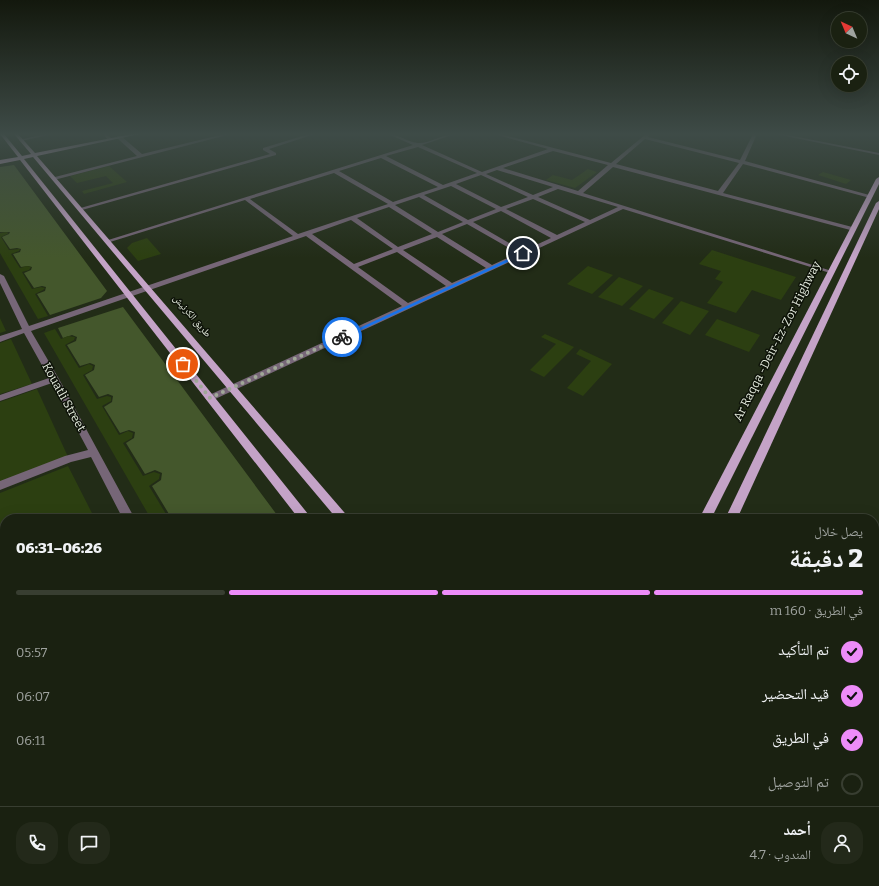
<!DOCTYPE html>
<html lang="ar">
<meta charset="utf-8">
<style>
:root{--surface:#1a2111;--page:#23291a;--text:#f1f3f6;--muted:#9fa39f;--line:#383e31;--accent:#ed8cf9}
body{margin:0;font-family:Bitter,"Noto Naskh Arabic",serif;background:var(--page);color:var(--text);direction:rtl;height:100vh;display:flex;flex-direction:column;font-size:15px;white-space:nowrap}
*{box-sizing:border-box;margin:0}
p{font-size:13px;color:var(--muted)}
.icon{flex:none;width:22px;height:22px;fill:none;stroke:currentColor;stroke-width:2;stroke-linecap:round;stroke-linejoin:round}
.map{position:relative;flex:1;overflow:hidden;direction:ltr}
.side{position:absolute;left:0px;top:514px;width:879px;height:372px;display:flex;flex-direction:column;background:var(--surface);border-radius:16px 16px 0 0;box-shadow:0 4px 16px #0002,0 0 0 1px var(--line);direction:rtl}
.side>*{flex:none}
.needle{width:26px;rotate:316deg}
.tools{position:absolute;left:831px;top:12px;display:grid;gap:8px}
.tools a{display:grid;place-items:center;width:36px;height:36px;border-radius:50%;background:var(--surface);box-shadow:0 4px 16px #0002,0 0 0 1px var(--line);font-size:20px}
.pin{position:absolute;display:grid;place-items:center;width:34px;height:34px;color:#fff;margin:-17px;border:2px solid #fff;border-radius:50%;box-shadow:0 1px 4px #0007}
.courier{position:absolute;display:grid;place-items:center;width:40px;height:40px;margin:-20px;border:3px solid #1a73e8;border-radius:50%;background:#fff;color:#222;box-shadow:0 1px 5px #0007}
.overview em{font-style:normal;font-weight:800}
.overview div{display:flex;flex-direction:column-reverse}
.overview{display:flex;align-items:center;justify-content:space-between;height:68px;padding:0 16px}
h1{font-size:26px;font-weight:800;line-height:30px}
.bar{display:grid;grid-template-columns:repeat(4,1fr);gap:6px 4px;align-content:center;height:48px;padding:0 16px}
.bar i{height:5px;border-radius:3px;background:var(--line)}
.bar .on{background:var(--accent)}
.bar p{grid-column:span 4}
.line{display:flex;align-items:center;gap:10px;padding:0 16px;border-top:1px solid var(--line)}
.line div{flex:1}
.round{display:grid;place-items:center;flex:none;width:42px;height:42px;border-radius:16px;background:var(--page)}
ol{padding:0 16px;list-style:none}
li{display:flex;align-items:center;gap:12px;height:44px}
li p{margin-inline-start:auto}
li .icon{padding:4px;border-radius:50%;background:var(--accent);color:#111;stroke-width:4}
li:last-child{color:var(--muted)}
li i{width:22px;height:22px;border:2px solid var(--line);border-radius:50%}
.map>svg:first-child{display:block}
.green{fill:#44572c}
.building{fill:#2c3f11}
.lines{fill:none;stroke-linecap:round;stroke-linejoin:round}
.minor{fill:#766677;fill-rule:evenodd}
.major{fill:#c4a3c7;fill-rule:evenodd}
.route{fill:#1a73e8}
.done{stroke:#a0a898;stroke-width:4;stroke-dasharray:0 7.2}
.labels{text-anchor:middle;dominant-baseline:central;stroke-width:3;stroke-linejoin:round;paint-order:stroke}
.far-street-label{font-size:10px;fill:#e4ebdd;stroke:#0e1309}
.street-label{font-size:12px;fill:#e4ebdd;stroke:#0e1309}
</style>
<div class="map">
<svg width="879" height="886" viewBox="0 0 879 886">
<rect width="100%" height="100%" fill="#222c17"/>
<g class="green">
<path d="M14,165L107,291L101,298L50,315L37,294L45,291L46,287L42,286L34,288L24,273L31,270L32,267L28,266L21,267L13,254L20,252L21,249L17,248L10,249L2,237L9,234L10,232H0V167Z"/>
<path d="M123,307L280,519H172L152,486L161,480L162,473L155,470L145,474L126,443L134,438L135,432L129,430L120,433L104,407L112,402L113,396L108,394L99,397L85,375L94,370L95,365L90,363L80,366L67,345L76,341L77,337L72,335L63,338L58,328Z"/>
<path d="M319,881C332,881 346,884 358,881H437L440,886H311Z"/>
</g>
<g class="building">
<path d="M109,166L127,182L84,194L82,191L113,183L106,176L77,183L70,176Z"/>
<path d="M588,169L597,172L575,188L546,180L553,175L572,180Z"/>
<path d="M823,172L851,180L846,184L818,175Z"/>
<path d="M6,232L9,233L1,237L9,250L20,249L19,251L11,254L20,268L27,266L31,267L29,270L22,272L32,289L41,287L45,288L43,290L35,294L48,316L38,319L0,253V233Z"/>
<path d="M147,238L161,254L138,261L127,248L132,243Z"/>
<path d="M712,250L796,277L781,300L752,290L736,313L707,303L723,282L715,279L721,271L699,264Z"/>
<path d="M588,266L613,275L592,294L567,284Z"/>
<path d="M619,277L643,286L622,306L598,297Z"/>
<path d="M649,289L674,298L654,319L629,309Z"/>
<path d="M681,301L709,311L690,335L662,323Z"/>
<path d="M0,318L6,331L0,333Z"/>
<path d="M717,319L760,335L749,352L705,335Z"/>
<path d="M55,329L61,339L68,336L75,337L74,340L65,345L79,368L89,364L93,366L92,370L83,375L97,399L107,396L111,397V401L102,406L119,435L128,431L133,433L132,438L123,443L143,476L154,472L160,474L159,479L149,486L169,519H151L44,333Z"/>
<path d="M545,334L574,347L544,377L530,370L556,344L541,337Z"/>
<path d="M11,339L32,384L0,394V343Z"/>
<path d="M580,349L612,364L583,396L567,388L591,361L576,354Z"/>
<path d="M37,389L69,459L0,484V402Z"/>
<path d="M68,466L95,519H5V578L0,580V493Z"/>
<path d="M5,598V782L0,784V600Z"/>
<path d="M5,808V881H105L97,886H0V811Z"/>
<path d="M266,881H311L303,886H258Z"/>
</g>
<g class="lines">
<g class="minor">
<path d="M45,134H53L21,141L19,140Z"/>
<path d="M103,134H107L112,139L108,140Z"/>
<path d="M224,134H231L54,180L51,178L137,156L117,138V136H121L142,154Z"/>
<path d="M309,134H315L269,149L276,153V155L82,210L77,209L270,154L263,150V148Z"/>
<path d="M388,134C399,134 409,143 418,143C428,144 443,134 455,134L422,145L482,172L548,149L494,134H500L611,163L646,134H650L648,137L740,160L753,134H757L745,161L873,196L870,198L743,164L723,193L856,228V230L854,231L613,167L583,193L835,272L830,273L623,209L213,400H207L205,398L207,396L402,306L306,236L31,331L59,379L135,519H123L91,457L71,462L0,490V481L65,456L88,450L52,383L0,401V395L49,378L24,333L0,342V336L22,329L0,283V274L4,276L29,326L293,236L245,200L110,242L105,241L413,145ZM645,139L739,163L718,191L616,164ZM418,147L477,173L443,185L386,156ZM553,151L608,165L578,191L503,168ZM381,158L438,187L393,202L339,171ZM497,170L553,187L533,195L486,174ZM334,173L388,204L298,234L250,199ZM481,175L528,197L501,207L456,184ZM451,186L496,209L468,220L424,195ZM558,189L618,207L590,220L538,197ZM419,197L463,222L438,232L395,205ZM533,199L585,222L557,235L506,209ZM389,207L432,234L398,247L357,218ZM501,211L551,238L523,251L473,222ZM351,220L393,249L354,264L312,234ZM467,224L518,253L492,265L442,234ZM437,237L486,268L452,283L403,250ZM397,252L446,286L408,303L358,267Z"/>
<path d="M775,134H783L879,153V155Z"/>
<path d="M5,578V590L0,591V579Z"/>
<path d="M5,783V800L0,802V785Z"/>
<path d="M155,881H177L175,886H153Z"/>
</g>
<g class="major">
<path d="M0,134H4L22,156L31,154L14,134H18L35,153L132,134H140L37,156L350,519H337L33,157L24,159L312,519H299L20,160L0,164V160L18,157Z"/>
<path d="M879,177V184L711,519H699L876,179Z"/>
<path d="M879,201V209L737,519H725L876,203Z"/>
<path d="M481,881H502L500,886H479Z"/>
<path d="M531,881H551L549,886H529Z"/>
<path d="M583,881H603L605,886H585Z"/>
<path d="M642,881H662L664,886H644Z"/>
</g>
</g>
<linearGradient id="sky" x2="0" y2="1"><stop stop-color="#13180d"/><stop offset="0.52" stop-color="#3e4b47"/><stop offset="1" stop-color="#3e4b47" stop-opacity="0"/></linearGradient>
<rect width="879" height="258" fill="url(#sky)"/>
<path class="route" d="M523,252L525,254L344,338L340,337Z"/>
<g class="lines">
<path class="done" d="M183,364L210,398L342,337"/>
</g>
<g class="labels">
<g class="far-street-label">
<text transform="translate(192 316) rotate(49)">طريق الكرنيش</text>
</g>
<g class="street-label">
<text transform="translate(777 341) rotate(-63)">Ar Raqqa -Deir-Ez-Zor Highway</text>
<text transform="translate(64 397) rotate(61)">Kouatli Street</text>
</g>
</g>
</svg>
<div class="tools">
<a><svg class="needle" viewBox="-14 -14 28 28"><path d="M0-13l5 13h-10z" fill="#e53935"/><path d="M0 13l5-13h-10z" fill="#9fa39f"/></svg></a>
<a><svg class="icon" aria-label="locate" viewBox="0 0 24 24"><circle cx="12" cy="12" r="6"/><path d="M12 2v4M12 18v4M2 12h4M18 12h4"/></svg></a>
</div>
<div class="pin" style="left:183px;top:364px;background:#ea580c"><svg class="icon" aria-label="bag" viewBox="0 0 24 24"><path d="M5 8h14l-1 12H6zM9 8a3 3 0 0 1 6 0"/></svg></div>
<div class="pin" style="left:523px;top:253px;background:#1f2937"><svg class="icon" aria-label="home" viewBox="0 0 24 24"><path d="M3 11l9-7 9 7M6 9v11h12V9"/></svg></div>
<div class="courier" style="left:342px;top:337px"><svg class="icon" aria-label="bike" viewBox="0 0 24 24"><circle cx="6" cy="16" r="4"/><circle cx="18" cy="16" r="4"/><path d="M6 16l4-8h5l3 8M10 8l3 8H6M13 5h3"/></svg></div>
<section class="side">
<div class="overview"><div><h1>2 دقيقة</h1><p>يصل خلال</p></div><em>06:26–06:31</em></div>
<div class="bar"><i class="on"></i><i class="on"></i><i class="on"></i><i></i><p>في الطريق · 160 m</p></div>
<ol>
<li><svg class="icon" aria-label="check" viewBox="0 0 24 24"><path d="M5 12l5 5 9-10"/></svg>تم التأكيد<p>05:57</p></li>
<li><svg class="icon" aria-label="check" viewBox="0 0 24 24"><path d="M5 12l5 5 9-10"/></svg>قيد التحضير<p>06:07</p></li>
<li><svg class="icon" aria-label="check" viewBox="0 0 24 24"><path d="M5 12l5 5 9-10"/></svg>في الطريق<p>06:11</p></li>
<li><i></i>تم التوصيل</li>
</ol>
<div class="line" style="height:72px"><a class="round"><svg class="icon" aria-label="person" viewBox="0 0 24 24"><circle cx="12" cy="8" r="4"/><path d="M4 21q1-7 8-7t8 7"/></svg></a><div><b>أحمد</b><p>المندوب · 4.7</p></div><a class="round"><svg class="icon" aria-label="chat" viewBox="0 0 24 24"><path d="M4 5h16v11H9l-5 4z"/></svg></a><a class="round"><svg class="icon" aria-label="phone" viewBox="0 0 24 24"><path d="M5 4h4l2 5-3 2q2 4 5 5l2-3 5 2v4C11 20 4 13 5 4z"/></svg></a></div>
</section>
</div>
